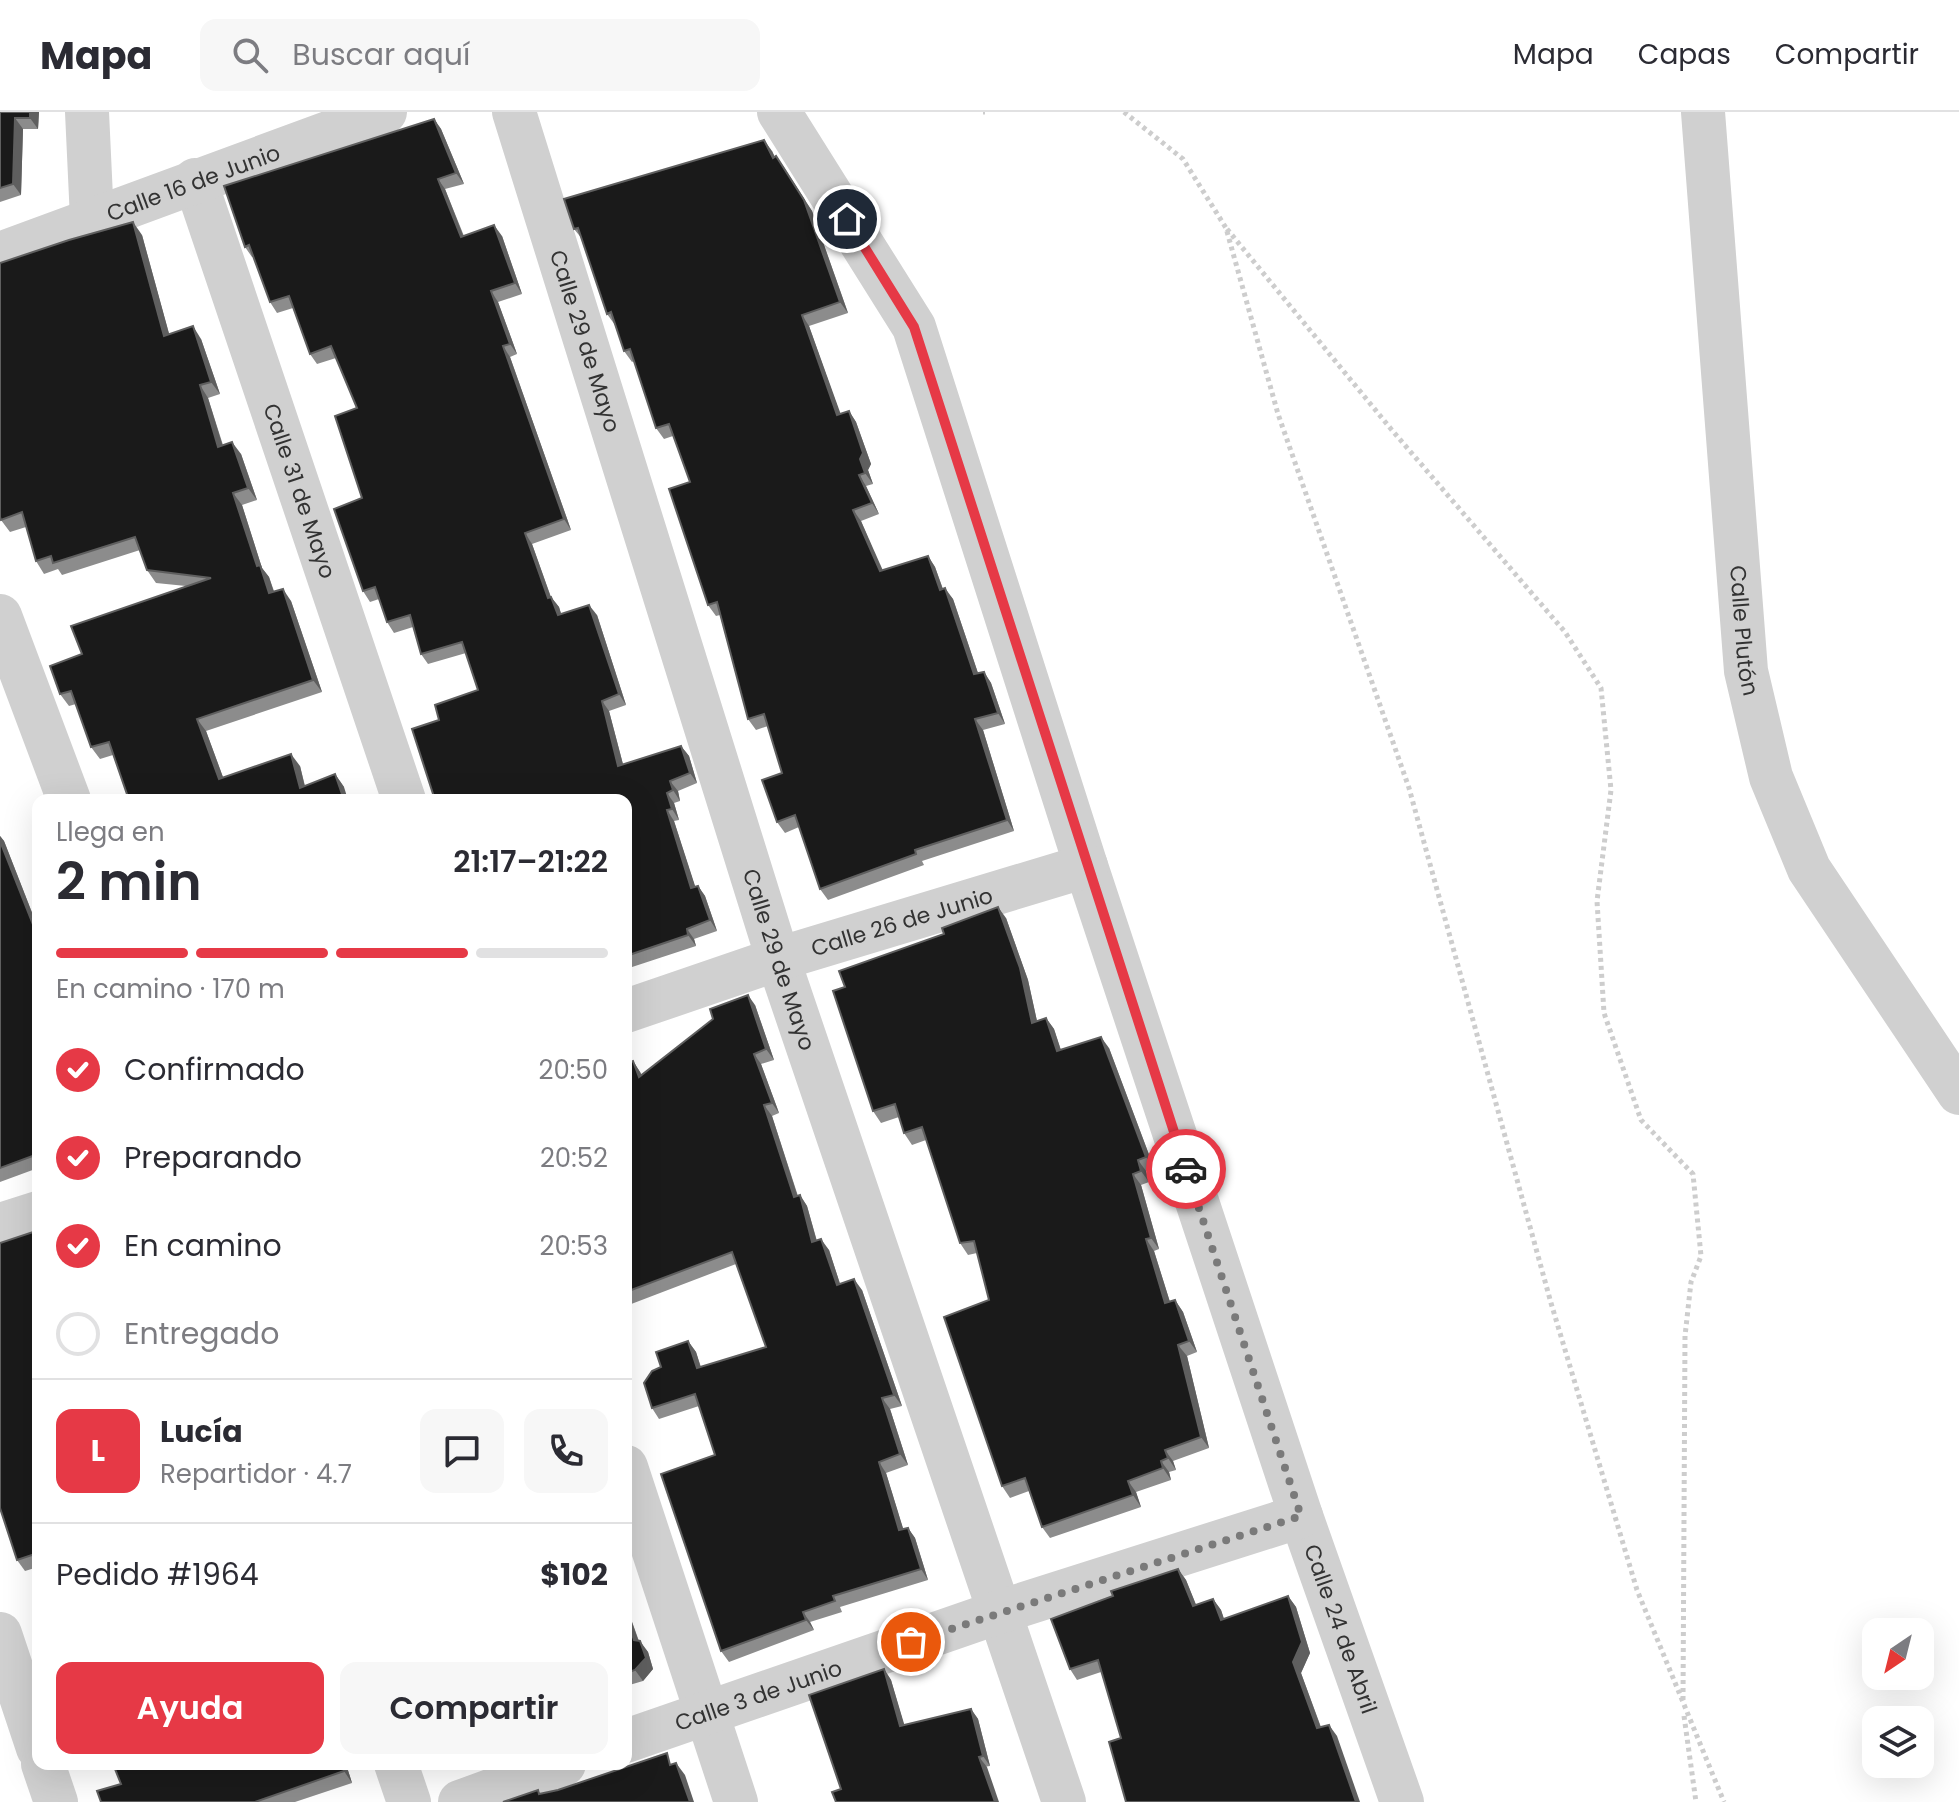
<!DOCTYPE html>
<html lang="es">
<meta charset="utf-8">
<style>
:root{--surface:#fff;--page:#f7f7f7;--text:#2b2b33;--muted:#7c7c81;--line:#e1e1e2;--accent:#e63946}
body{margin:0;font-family:Poppins,sans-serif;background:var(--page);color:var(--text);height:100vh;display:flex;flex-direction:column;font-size:30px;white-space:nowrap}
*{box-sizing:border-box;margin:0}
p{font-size:26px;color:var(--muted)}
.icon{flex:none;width:44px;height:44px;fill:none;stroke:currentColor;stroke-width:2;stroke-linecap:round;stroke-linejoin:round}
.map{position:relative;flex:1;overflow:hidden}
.details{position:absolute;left:32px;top:682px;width:600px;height:976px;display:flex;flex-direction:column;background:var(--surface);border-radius:16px;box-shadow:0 8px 32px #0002}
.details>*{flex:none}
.needle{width:52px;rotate:215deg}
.controls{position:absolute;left:1862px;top:1506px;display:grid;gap:16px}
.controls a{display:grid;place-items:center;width:72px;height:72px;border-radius:16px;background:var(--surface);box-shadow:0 8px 32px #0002;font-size:40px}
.pin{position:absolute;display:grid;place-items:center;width:68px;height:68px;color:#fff;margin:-34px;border:4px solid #fff;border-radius:50%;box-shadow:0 2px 8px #0007}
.courier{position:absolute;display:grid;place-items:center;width:80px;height:80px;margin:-40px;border:6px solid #e63946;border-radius:50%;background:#fff;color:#222;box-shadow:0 2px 10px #0007}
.summary em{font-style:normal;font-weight:600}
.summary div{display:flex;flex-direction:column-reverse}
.summary{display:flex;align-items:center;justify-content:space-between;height:136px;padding:0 24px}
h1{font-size:52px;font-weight:600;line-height:60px}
.bar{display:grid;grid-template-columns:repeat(4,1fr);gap:12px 8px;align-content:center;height:96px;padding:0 24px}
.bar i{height:10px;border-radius:6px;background:var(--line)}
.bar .current{background:var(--accent)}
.bar p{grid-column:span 4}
.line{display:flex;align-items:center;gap:20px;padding:0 24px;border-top:2px solid var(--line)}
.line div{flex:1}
.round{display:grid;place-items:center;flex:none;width:84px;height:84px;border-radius:16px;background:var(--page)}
ol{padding:0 24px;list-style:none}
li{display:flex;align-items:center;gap:24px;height:88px}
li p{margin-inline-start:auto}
li .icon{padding:8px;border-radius:50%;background:var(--accent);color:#fff;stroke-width:4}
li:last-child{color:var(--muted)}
li i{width:44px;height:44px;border:4px solid var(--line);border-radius:50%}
.button{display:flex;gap:16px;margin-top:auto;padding:16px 24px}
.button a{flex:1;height:92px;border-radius:16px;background:var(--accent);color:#fff;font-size:32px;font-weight:600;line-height:92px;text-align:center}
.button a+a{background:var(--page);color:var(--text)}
header{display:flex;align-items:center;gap:48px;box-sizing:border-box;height:112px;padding:0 40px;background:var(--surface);border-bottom:2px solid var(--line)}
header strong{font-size:38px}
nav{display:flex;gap:44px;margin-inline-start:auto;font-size:28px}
.search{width:560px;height:72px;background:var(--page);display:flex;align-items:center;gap:20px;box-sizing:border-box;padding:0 28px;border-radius:16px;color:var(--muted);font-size:30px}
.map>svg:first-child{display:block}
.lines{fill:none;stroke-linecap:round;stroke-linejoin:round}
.path{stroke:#cdcdcd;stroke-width:5;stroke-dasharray:4 4;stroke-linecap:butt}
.minor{stroke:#d0d0d0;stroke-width:44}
.wall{fill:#8c8c8c}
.shaded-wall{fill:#5f5f5f}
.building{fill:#1a1a1a;stroke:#5f5f5f;stroke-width:2}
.done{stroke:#7a7a7a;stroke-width:8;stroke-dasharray:0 14.4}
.route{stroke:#e63946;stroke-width:10}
.labels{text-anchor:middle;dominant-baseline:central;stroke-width:8;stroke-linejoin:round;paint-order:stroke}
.street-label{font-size:22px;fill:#333;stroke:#fff}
</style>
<header>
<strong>Mapa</strong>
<div class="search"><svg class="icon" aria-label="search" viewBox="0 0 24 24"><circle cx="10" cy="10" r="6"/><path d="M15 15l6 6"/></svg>Buscar aquí</div>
<nav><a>Mapa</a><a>Capas</a><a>Compartir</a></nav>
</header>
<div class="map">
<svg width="1959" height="1690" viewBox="0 0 1959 1690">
<rect width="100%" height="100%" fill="#fff"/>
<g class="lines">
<g class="path">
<path d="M983,0H985"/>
<path d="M1124,0L1183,47L1226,116L1278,302L1409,676L1551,1191L1637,1478L1724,1690"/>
<path d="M1227,117L1391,317L1565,520L1601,576L1611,678L1597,789L1604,901L1641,1008L1693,1062L1701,1144L1691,1170L1685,1224L1683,1590"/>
<path d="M1684,1604L1696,1690"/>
</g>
<g class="minor">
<path d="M87,0L92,107"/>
<path id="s1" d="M514,0L778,847L1064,1690"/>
<path id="s2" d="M779,0L914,215L1086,754L1301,1404L1402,1690"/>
<path id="s3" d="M1703,0L1746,559L1771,665L1809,757L1959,981"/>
<path id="s4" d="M195,68L404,688"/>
<path id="s5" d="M0,142L385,0"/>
<path d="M0,504L69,688"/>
<path id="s6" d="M626,899L778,847L1086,754"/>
<path d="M0,1113L38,1101"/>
<path d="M626,1355L736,1690"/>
<path d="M0,1522L38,1636"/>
<path id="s7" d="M626,1629L999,1500L1301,1404"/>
<path d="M43,1652L56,1690"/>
<path d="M396,1652L409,1690"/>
<path d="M460,1690L564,1652"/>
</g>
</g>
<g class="wall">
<path d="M0,0H39L38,17H23L21,83L0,90Z"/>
<path d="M434,7L441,17L464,72L445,77L464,124H502L522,182L498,190L517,242L510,245L571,418L532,432L551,485L559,495L561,502L597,503L626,593L609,599L623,652L681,634L689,644L697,671L678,679L680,689L674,691L679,708L674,709L695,775L698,774L705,784L717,819L694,827L696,834L626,857V688L439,608L478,578L466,541L428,552L421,542L413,515L394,521L387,510L379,487L370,490L363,479L362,386L357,296L336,246L317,252L310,242L293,196L277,201L270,190L253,145H252L245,135Z"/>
<path d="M772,39L775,45L776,44L784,55L812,99L848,201L809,214L840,302L849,299L856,310L871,352L868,358L873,372L866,374L879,402L861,409L882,459L928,444L935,455L943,477L953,487L978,561L984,560L991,571L1005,612L983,618L1014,719L922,749L924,753L828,788L820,777L799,715L785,721L777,710L782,661L768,614L756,618L748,607L720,503L716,504L708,493L690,370L673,324L664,327L656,316L634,249L632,250L624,239L615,213L607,202L583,128L574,117Z"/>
<path d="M142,123L169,222L201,227L220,282L208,286L223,333L241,342L257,388L242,393L262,456L269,465L274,479L291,489L322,580L206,619L223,665L300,654L305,674L335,662L344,675L129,688L113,643L100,647L91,635L76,592L69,594L60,582L82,542L186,474L156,471L147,458L140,438L62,463L58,457L44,462L36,449L26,415L10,420L1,408Z"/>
<path d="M0,724L4,729L38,816V1056L0,1070Z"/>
<path d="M1006,806L1028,868L1037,909L1046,906L1054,917L1061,938L1109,936L1154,1056L1146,1059L1149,1070L1141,1073L1159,1137L1154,1139L1170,1190L1175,1188L1183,1200L1197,1240L1187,1244L1209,1336L1173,1349L1176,1358L1169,1360L1171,1368L1136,1380L1141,1395L1050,1426L1042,1415L1029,1379L1010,1386L1002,1374L989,1188L977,1141L968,1143L960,1131L926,1028L912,1033L904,1021L899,1005L881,1011L873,999L845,875Z"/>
<path d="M755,893L774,948L761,952L779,1001L772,1004L798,1084L800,1083L807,1094L817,1129L829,1138L840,1172L862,1178L902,1294L890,1297L908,1353L886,1361L903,1417L908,1416L915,1426L928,1468L840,1495L842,1500L810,1510L814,1518L729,1550L721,1539L715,1343L699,1294L659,1307L652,1296L661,1255L688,1229L696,1240L701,1255L766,1235L736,1152L626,1194V952L633,949L642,963Z"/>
<path d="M38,1122V1455L25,1459L17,1448Z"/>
<path d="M1178,1457L1186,1468L1196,1493L1213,1487L1221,1498L1224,1507L1288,1484L1296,1495L1310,1541L1301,1561L1321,1615L1337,1624L1101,1560L1077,1568L1070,1557L1113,1484Z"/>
<path d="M626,1493L639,1529L648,1540L653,1557L643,1569L626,1574Z"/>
<path d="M884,1557L891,1568L904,1613L971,1597L978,1607L990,1654L841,1677Z"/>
<path d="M346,1652L352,1671L295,1690H101L121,1672Z"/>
</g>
<g class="shaded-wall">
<path d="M30,0H39L38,17L30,6Z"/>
<path d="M15,6L23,17L21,83L13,72Z"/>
<path d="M434,7L441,17L464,72L456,61Z"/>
<path d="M764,28L772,39L780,57L773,46Z"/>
<path d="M776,44L812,99L848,201L840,190Z"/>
<path d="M438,67L445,77L468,136L461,125Z"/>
<path d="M133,110L142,123L173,236L164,224Z"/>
<path d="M494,113L502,124L522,182L515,171Z"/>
<path d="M491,179L498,190L517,242L510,232Z"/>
<path d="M802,203L809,214L845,314L837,303Z"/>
<path d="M193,214L201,227L220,282L211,270Z"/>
<path d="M503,234L510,245L571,418L564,407Z"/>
<path d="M200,273L208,286L227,348L218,335Z"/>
<path d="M849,299L856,310L871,352L868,358L873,372L865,361L860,347Z"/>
<path d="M232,330L241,342L257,388L248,376Z"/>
<path d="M859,363L866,374L879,402L872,391Z"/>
<path d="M233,381L242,393L262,456L269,465L278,493L269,481L257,454Z"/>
<path d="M853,398L861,409L888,470L880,459Z"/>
<path d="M525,421L532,432L555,497L548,486Z"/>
<path d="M928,444L935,455L947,489L940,478Z"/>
<path d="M945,476L953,487L982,573L974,562Z"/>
<path d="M283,477L291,489L322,580L313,568Z"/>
<path d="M551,485L559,495L565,514L558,503Z"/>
<path d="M589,493L597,503L626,593L619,582Z"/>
<path d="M984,560L991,571L1005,612L998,601Z"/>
<path d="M602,589L609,599L626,664L618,654Z"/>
<path d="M197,607L206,619L228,679L219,667Z"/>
<path d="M975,607L983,618L1014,719L1007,708Z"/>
<path d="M681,634L689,644L697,671L690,661Z"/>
<path d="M291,642L300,654L308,688L300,676Z"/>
<path d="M335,662L344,675L348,688H344Z"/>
<path d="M670,669L678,679L680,689L673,678Z"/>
<path d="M667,681L674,691L679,708L672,697Z"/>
<path d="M667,698L674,709L699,786L691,776Z"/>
<path d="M0,724L4,729L38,816V823L0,729Z"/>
<path d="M698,774L705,784L717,819L710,808Z"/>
<path d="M998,795L1006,806L1028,868L1040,923L1032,911Z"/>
<path d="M687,817L694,827L696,834L688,823Z"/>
<path d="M748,883L755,893L774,948L766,937Z"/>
<path d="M1046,906L1054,917L1065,951L1057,939Z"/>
<path d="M1101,925L1109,936L1154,1056L1146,1045Z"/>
<path d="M754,942L761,952L779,1001L772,991Z"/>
<path d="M633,949L640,960L647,976L639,965Z"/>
<path d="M764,993L772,1004L801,1095L794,1085Z"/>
<path d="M1138,1048L1146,1059L1149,1070L1141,1059Z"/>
<path d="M1133,1062L1141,1073L1159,1137L1151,1126Z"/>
<path d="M800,1083L807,1094L820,1141L812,1130Z"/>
<path d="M821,1127L829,1138L844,1184L837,1173Z"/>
<path d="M1146,1127L1154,1139L1174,1203L1165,1191Z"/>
<path d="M854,1167L862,1178L902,1294L894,1283Z"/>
<path d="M1175,1188L1183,1200L1197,1240L1189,1229Z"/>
<path d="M688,1229L696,1240L704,1266L697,1256Z"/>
<path d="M1178,1233L1187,1244L1209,1336L1201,1325Z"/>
<path d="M882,1286L890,1297L908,1353L900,1342Z"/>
<path d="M1165,1338L1173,1349L1176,1358L1168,1346Z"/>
<path d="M1161,1349L1169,1360L1171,1368L1163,1356Z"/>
<path d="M879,1350L886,1361L907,1429L899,1418Z"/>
<path d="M1128,1369L1136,1380L1141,1395L1133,1383Z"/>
<path d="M908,1416L915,1426L928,1468L921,1457Z"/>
<path d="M1178,1457L1186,1468L1201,1505L1193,1494Z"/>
<path d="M1288,1484L1296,1495L1310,1541L1301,1561L1325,1627L1317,1616L1293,1550Z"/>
<path d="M1213,1487L1221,1498L1228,1519L1221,1508Z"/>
<path d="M626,1493L642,1539L634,1528L626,1504Z"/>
<path d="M803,1500L810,1510L814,1518L806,1508Z"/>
<path d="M640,1529L648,1540L653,1557L643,1569L635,1558Z"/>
<path d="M884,1557L891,1568L908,1625L900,1614Z"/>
<path d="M971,1597L978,1607L990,1654L983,1644Z"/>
<path d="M1329,1613L1337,1624L1360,1690H1356Z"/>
<path d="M979,1645L987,1655L999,1690H995Z"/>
<path d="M676,1651L685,1663L694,1690H690Z"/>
<path d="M342,1652H346L352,1671L344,1659Z"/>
</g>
<g class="building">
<path d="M0,0H30V6H15L13,72L0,76Z"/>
<path d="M434,7L456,61L438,67L461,125L494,113L515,171L491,179L510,232L503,234L564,407L525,421L548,486L551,485L558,503L589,493L619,582L602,589L618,654L681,634L690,661L670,669L673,678L667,681L672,697L667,698L691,776L698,774L710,808L687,817L688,823L626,844V688H435L412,617L439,608L435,593L478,578L462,530L421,542L410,503L387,510L375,475L363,479L334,397L362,386L335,304L357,296L331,234L310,242L289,184L270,190L249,133L245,135L224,74Z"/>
<path d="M764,28L773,46L776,44L804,88L840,190L802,203L837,303L849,299L863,341L860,347L865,361L859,363L872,391L853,398L880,459L928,444L940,478L945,476L974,562L984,560L998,601L975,607L1007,708L915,738L916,742L820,777L795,703L777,710L762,668L782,661L764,602L748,607L717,490L708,493L669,377L690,370L669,312L656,316L630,237L624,239L611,200L607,202L578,116L574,117L564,87Z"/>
<path d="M133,110L164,224L193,214L211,270L200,273L218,335L232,330L248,376L233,381L257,454L260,453L269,481L283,477L313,568L197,607L219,667L291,642L300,676L335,662L344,688H129L109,630L91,635L71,579L60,582L50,554L82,542L71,514L211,466L147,458L135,425L53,451L51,444L36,449L22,400L1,408L0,405V151L69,128Z"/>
<path d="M0,729L36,820L38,819V1042L0,1056Z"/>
<path d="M998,795L1020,856L1032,911L1046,906L1057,939L1101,925L1146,1045L1138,1048L1141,1059L1133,1062L1151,1126L1146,1127L1165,1191L1175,1188L1189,1229L1178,1233L1201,1325L1165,1338L1168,1346L1161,1349L1163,1356L1128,1369L1133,1383L1042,1415L1025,1366L1002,1374L944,1205L989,1188L974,1129L960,1131L922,1015L904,1021L895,992L873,999L833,879L845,875L839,859L944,822L942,816Z"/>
<path d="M748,883L766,937L754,942L772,991L764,993L794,1085L800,1083L812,1130L821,1127L837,1173L854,1167L894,1283L882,1286L900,1342L879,1350L899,1418L908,1416L921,1457L833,1484L835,1489L803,1500L806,1508L721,1539L661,1362L715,1343L695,1282L652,1296L644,1271L652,1259L661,1255L656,1240L688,1229L697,1256L766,1235L732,1140L626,1180V952L633,949L639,965L713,907L710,897Z"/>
<path d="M36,1119L37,1123L38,1122V1441L17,1448L0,1396V1131Z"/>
<path d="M1178,1457L1193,1494L1213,1487L1221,1508L1288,1484L1302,1530L1293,1550L1317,1616L1329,1613L1356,1690H1126L1109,1630L1121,1626L1098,1548L1070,1557L1051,1507L1113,1484L1111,1479Z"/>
<path d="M626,1504L634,1528L640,1529L646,1546L635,1558L626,1561Z"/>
<path d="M884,1557L900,1614L971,1597L983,1644L979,1645L995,1690H836L832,1680L841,1677L809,1583Z"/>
<path d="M667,1641L670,1653L676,1651L690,1690H503L538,1678L539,1682L558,1678Z"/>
<path d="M113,1652H342L344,1659L255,1690H101L97,1679L121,1672Z"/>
</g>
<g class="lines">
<path class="done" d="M911,1530L1301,1404L1186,1057"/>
<path class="route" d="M847,107L914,215L1186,1057"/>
</g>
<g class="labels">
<g class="street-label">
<text stroke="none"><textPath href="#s5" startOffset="206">Calle 16 de Junio</textPath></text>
<text stroke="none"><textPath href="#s1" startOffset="240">Calle 29 de Mayo</textPath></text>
<text stroke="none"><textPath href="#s4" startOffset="328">Calle 31 de Mayo</textPath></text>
<text stroke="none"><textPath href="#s3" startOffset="520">Calle Plutón</textPath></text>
<text stroke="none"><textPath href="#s6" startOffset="290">Calle 26 de Junio</textPath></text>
<text stroke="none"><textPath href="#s1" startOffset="888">Calle 29 de Mayo</textPath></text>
<text stroke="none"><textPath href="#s2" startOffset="1624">Calle 24 de Abril</textPath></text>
<text stroke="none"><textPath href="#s7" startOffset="140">Calle 3 de Junio</textPath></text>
</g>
</g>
</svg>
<div class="controls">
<a><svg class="needle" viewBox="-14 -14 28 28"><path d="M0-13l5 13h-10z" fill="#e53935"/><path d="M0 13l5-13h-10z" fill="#7c7c81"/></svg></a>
<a><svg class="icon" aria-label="layers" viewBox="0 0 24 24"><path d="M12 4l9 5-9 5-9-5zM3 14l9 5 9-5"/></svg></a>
</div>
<div class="pin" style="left:911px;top:1530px;background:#ea580c"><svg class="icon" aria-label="bag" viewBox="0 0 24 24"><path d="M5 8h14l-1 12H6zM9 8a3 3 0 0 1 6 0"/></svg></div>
<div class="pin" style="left:847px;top:107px;background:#1f2937"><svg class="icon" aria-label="home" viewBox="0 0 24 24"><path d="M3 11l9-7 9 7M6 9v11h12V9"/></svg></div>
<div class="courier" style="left:1186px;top:1057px"><svg class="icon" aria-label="car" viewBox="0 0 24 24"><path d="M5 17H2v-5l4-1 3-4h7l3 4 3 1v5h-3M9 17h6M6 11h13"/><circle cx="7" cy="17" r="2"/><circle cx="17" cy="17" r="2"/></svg></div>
<section class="details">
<div class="summary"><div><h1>2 min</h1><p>Llega en</p></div><em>21:17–21:22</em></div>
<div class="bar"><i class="current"></i><i class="current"></i><i class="current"></i><i></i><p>En camino · 170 m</p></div>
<ol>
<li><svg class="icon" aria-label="check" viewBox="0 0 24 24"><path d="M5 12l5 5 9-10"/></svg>Confirmado<p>20:50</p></li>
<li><svg class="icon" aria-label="check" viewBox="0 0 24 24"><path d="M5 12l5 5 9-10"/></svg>Preparando<p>20:52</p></li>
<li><svg class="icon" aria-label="check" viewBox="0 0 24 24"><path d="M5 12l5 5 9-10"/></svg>En camino<p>20:53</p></li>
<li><i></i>Entregado</li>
</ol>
<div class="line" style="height:144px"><b class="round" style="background:var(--accent);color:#fff">L</b><div><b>Lucía</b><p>Repartidor · 4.7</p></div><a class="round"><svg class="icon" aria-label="chat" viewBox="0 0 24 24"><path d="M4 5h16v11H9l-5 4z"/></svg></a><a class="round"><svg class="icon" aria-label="phone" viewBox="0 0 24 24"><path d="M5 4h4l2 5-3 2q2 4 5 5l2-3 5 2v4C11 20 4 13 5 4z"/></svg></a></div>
<div class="line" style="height:104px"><div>Pedido #1964</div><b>$102</b></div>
<div class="button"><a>Ayuda</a><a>Compartir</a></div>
</section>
</div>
